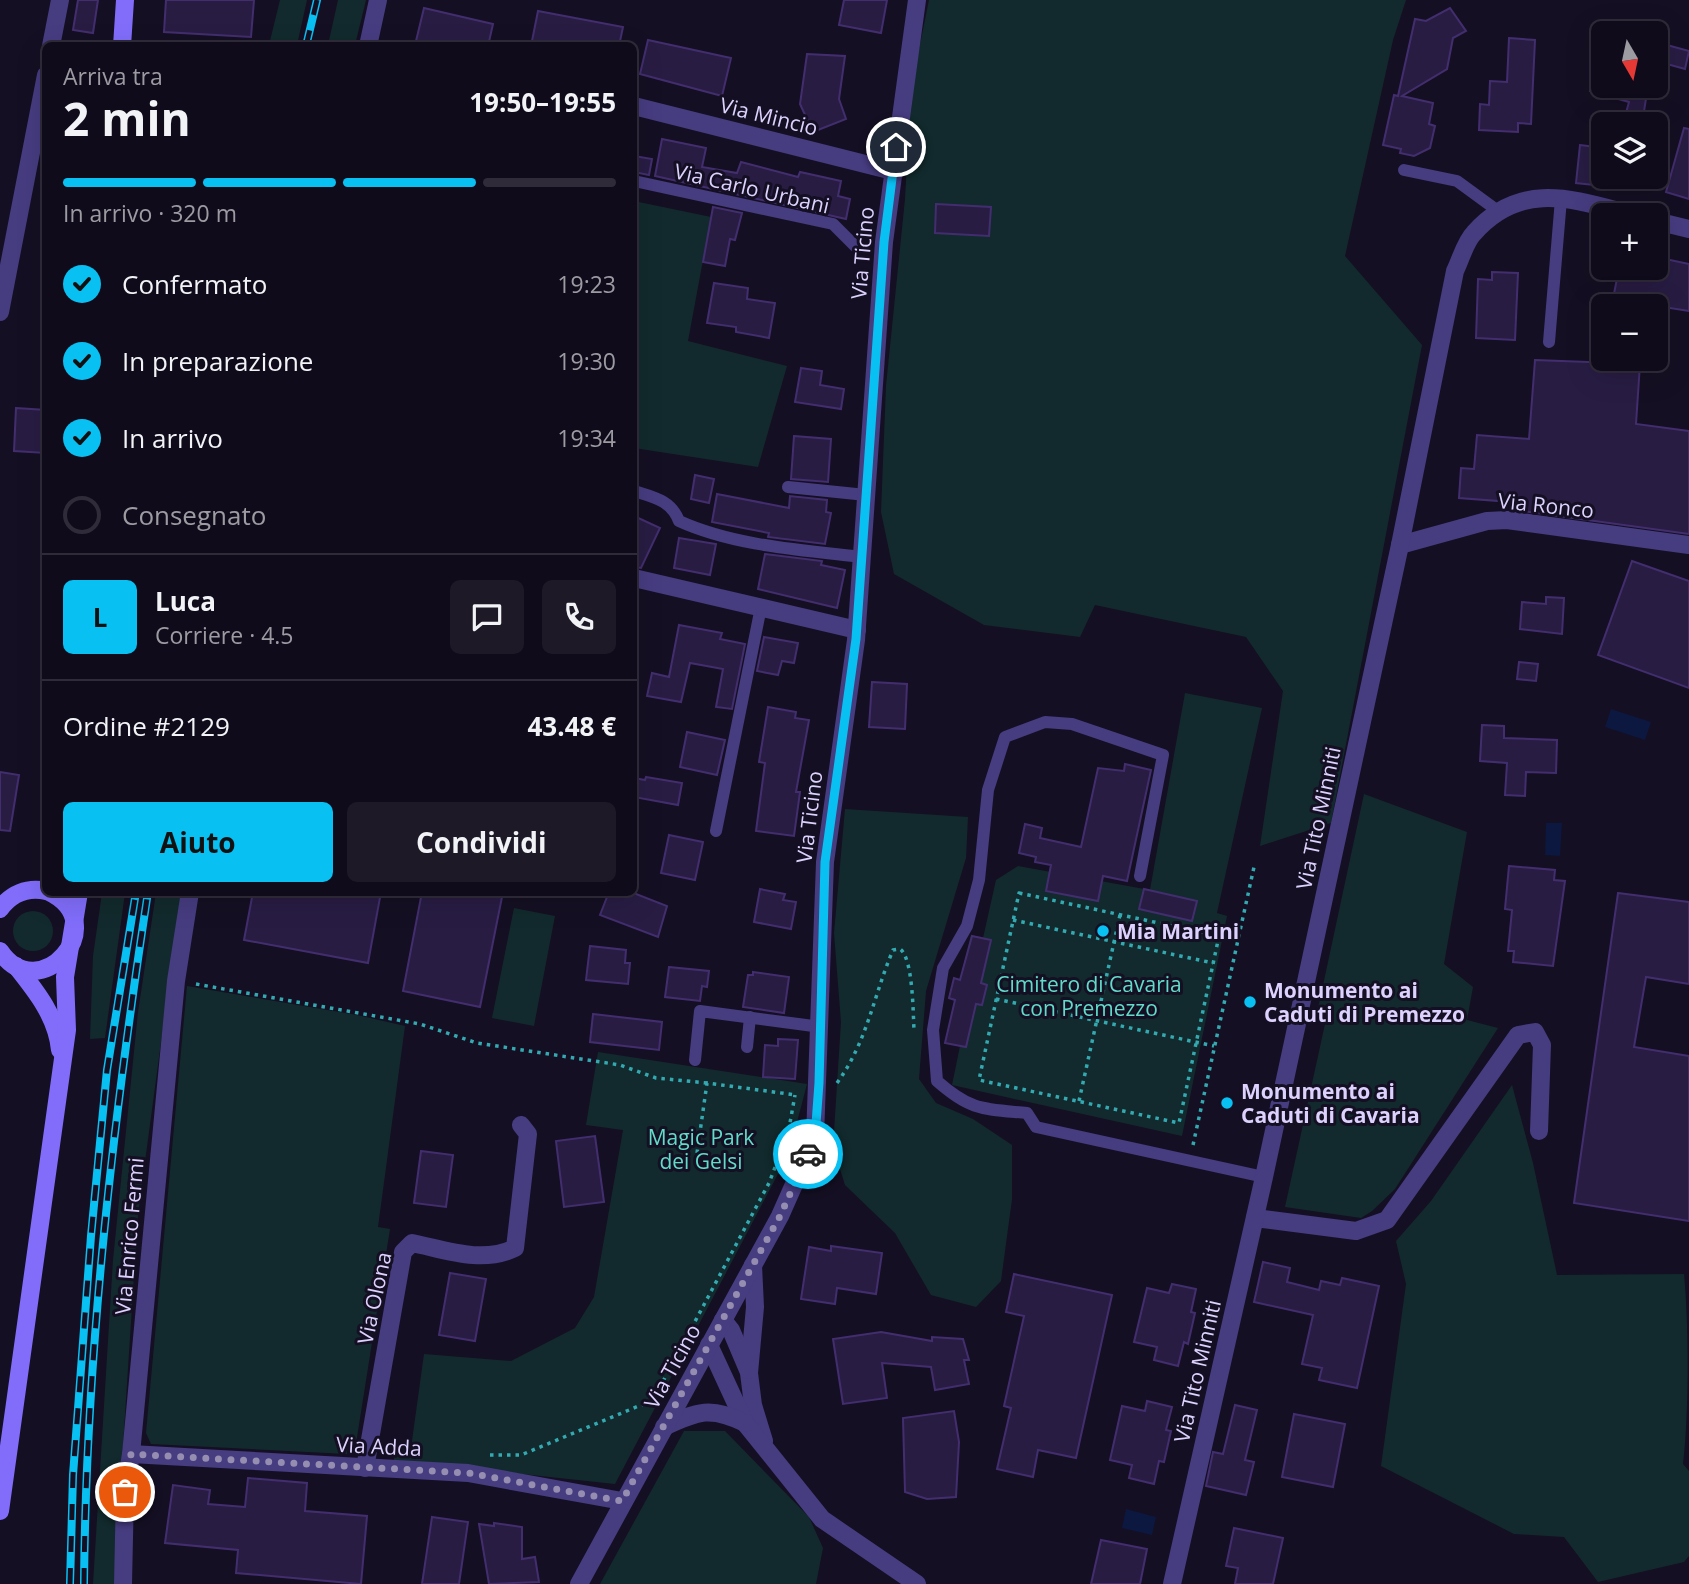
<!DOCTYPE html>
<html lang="it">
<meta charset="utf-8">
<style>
:root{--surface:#100b1a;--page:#1e1927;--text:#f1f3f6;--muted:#9c9ba2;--line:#302b39;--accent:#09c0f3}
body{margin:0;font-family:"Open Sans",sans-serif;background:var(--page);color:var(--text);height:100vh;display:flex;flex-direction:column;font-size:26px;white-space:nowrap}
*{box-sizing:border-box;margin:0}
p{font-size:23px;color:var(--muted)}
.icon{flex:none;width:38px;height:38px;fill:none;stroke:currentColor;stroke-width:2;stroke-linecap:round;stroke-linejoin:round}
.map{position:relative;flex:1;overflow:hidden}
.sheet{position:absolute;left:42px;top:42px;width:595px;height:854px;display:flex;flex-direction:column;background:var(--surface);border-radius:10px;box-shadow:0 7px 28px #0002,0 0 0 2px var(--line)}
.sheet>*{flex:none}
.needle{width:46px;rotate:171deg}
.controls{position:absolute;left:1591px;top:21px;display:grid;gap:14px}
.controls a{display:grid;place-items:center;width:77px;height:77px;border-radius:10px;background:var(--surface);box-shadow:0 7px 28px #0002,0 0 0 2px var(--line);font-size:35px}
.pin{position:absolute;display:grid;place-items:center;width:60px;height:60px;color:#fff;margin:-30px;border:4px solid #fff;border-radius:50%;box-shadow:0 2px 7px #0007}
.courier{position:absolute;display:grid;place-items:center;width:70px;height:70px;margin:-35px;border:5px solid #09c0f3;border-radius:50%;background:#fff;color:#222;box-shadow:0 2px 9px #0007}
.summary em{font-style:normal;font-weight:700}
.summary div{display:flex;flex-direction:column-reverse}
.summary{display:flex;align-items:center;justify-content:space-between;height:119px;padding:0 21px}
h1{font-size:46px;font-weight:700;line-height:52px}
.bar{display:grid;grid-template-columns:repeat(4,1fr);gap:10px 7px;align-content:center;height:84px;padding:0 21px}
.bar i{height:9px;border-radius:5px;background:var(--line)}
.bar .current{background:var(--accent)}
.bar p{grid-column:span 4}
.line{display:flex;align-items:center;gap:18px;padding:0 21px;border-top:2px solid var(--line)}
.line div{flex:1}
.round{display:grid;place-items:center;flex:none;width:74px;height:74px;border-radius:10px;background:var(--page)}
ol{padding:0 21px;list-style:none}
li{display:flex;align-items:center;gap:21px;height:77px}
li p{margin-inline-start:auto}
li .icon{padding:7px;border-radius:50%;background:var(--accent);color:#111;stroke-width:4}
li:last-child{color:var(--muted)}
li i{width:38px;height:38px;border:4px solid var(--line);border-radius:50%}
.primary-button{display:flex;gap:14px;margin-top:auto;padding:14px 21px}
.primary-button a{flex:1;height:80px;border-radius:10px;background:var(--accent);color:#111;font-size:28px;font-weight:700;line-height:80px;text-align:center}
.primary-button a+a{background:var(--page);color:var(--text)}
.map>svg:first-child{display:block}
.green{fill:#122a2d}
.water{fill:#0c183f}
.building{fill:#281c43;stroke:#422e6e;stroke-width:2}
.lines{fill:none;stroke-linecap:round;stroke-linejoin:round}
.path{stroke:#33aab1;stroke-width:3.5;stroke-dasharray:3.5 5;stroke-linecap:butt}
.service{stroke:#463c80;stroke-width:12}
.minor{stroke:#463c80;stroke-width:18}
.secondary{stroke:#816dfa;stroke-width:18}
.rail-casing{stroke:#09c0f3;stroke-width:8}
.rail{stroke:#150f23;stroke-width:5;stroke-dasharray:16;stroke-linecap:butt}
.done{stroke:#968eb1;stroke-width:7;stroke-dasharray:0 12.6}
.route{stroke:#09c0f3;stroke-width:9}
.poi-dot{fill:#09c0f3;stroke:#150f23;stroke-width:2.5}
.labels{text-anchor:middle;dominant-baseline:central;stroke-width:6;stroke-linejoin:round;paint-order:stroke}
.street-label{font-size:21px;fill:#dcd2fd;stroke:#150f23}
.poi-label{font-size:21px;font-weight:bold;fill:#dcd2fd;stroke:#150f23;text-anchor:start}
.park-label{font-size:21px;fill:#61dbca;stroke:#150f23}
</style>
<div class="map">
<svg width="1689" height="1584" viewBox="0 0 1689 1584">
<rect width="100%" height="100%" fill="#150f23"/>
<g class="green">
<path d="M280,0H307L297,45H269Z"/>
<path d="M338,0H366L355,45H328Z"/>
<path d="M929,0H1406L1393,40L1345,256L1422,345L1331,823L1260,846L1283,691L1246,637L1095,605L1080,637L984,625L894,574L881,512L886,386L905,199L911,89Z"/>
<path d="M634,201L711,217L688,341L787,366L758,467L634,448Z"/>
<path d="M1185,693L1262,708L1217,913L1227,916L1182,1136L952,1085L960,1046L945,1043L955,1000L949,998L954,978L960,979L971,935L983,938L996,880L1018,866L1150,890Z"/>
<path d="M1364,794L1467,832L1444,964L1473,987L1467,1020L1498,1028L1395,1189L1372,1211L1361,1218L1285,1207L1325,1024L1310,1020L1319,1004Z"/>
<path d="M845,809L968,817L966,858L926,991L919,1079L936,1103L973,1119L1012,1145V1199L1001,1281L976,1307L931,1295L895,1233L845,1185L833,1147L841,1022L834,933Z"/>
<path d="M102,893H125L105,1038L90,1039L93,956Z"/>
<path d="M156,893H181L138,1214L114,1584H93L113,1260L138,1012Z"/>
<path d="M514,908L555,916L534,1026L492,1018Z"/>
<circle cx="33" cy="931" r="20"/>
<path d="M187,986L357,1015L405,1026L378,1227L390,1229L355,1450L347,1454L151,1444L146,1433Z"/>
<path d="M598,1052L807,1084L789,1153L615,1484L394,1460L395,1446L411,1448L424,1354L511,1361L575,1328L594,1297L623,1130L586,1125Z"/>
<path d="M1512,1085L1533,1163L1557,1275L1684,1274C1689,1326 1689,1413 1683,1464L1689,1471V1556L1684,1562L1598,1582L1564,1537L1514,1534L1381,1466L1406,1284L1396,1241L1431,1201Z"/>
<path d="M684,1431H725L809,1517L823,1548L816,1584H600Z"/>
</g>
<g class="water">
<path d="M1611,709L1651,722L1645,740L1605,727Z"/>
<path d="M1546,823H1562L1560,856L1545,855Z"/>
<path d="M1126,1509L1156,1517L1152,1535L1122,1528Z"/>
</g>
<g class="building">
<path d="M78,0H98L93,33L73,30Z"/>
<path d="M166,0H254L251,37L164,32Z"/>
<path d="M844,0H887L881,33L839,25Z"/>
<path d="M424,8L493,24L488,46H435L416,41Z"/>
<path d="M1450,8L1466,31L1453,38L1447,69L1402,96L1433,103L1429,124L1435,126L1430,148L1414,156L1400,153L1401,149L1383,145L1394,95L1398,96L1415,19L1426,21Z"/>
<path d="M538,11L623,27L619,46H531Z"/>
<path d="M1509,38L1535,40L1531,124L1518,123V132L1479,130L1480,104L1489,105L1490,81L1507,82Z"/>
<path d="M648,40L731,58L722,96L640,74Z"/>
<path d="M1656,42L1689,51L1685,69L1656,61Z"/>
<path d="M807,54L845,56L839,99L846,119L813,132L800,104Z"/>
<path d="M1591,86H1648L1642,124H1623L1629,102L1590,91Z"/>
<path d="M1684,128L1689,129V199L1666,192Z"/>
<path d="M662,139L706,148L702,167L737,173L741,162L798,177L800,172L841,181L838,196L850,199L846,219L655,176Z"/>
<path d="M1580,145L1603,148V186L1576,183Z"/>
<path d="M634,156L652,159L649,175L634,172Z"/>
<path d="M936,204L991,207L989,236L935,233Z"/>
<path d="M713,207L742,213L735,240L730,239L725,266L703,262Z"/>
<path d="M1656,257L1689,264V311L1613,299L1619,268H1656Z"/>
<path d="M1492,272L1518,273L1515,340L1476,338L1478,279L1492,280Z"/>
<path d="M714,283L748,288L747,299L775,303L769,338L736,332V327L707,323Z"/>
<path d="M1535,360L1640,364L1636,424L1689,431V534L1523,511L1524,503L1459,498L1461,468L1474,469L1477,435L1529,439Z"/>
<path d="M801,368L822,371L820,385L844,389L841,409L795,402Z"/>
<path d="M16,408L46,410V453L14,451Z"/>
<path d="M794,436L831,439L828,482L791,479Z"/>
<path d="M695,475L714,479L709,503L691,499Z"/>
<path d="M717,494L789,508L790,496L827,500L826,512L831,513L825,544L768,537L769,533L712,522Z"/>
<path d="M634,516L660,528L641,568L634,567Z"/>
<path d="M679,538L716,544L710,575L674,568Z"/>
<path d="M765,554L822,561L821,565L845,570L837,608L758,589Z"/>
<path d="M1632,561L1689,581V688L1598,655Z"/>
<path d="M1546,597L1564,598L1562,634L1520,629L1522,602L1546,604Z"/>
<path d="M679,625L722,633L720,639L745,644L732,709L716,707L723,669L690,663L681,702L647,696L652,673L669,677Z"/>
<path d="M764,637L798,643L794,663L782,661L778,675L757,671Z"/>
<path d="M1519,662L1538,664L1536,681L1517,679Z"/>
<path d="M872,682L907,684L905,729L869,727Z"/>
<path d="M768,707L796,712L795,718L809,720L796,792H800L794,836L756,831L765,763L759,762Z"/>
<path d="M1482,725L1504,726V738L1557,740L1556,773L1526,772L1525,796L1505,795L1507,763L1480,761Z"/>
<path d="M687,732L725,740L717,775L680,767Z"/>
<path d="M1125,764L1151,770L1127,881L1103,876L1098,901L1046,891L1051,865L1035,862L1036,857L1019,853L1025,824L1042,828L1040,838L1081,847L1098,768L1124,771Z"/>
<path d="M0,772L19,775L10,831L0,830Z"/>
<path d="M646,777L682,783L678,805L634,797V778L645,780Z"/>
<path d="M669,835L703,842L695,880L661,873Z"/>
<path d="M1509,866L1555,870L1554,880L1565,881L1553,966L1513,962L1514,951H1508L1512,910L1505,909Z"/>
<path d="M760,889L785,894L783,900L796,902L791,929L754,922Z"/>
<path d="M1144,889L1197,901L1192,921L1139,909Z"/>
<path d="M253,892H381L368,963L244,940Z"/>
<path d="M422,892H503L480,1007L403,991Z"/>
<path d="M609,892H631L667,906L658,937L600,915Z"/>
<path d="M1618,893L1689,902V984L1646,977L1634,1047L1689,1056V1221L1574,1203Z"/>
<path d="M972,936L991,940L981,983L987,985L982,1005L976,1004L966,1047L945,1043L955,1000L949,998L954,978L960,980Z"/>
<path d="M590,946L626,950L625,963H630L628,984L586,980Z"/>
<path d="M669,967L709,971L707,987L702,986L700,1001L665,997Z"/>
<path d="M753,972L789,977L784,1013L743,1007L748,975H753Z"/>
<path d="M593,1014L662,1022L659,1050L590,1042Z"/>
<path d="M778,1039L798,1040L795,1079L763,1077L765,1045L778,1046Z"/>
<path d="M595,1136L604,1202L564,1207L556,1141Z"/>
<path d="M421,1151L453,1155L446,1207L414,1203Z"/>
<path d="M831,1246L882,1253L876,1294L837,1288L835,1304L801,1299L809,1247L831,1251Z"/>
<path d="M1263,1262L1290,1268L1287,1282L1319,1290L1321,1281L1340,1285L1342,1278L1379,1286L1357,1388L1319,1380L1322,1368L1302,1364L1313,1315L1254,1302Z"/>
<path d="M450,1273L486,1279L475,1341L439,1335Z"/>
<path d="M1014,1274L1112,1295L1076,1458L1038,1450L1033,1477L997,1469L1011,1408L1004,1406L1024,1316L1006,1312Z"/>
<path d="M1172,1284L1196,1289L1191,1312L1195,1313L1188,1344L1184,1342L1178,1366L1154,1360L1157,1347L1134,1342L1147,1288L1169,1293Z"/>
<path d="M881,1332L932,1341V1337L963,1339L969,1360H964L969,1384L935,1390L931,1367L882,1363L887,1398L843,1404L833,1339Z"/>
<path d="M1147,1401L1172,1407L1166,1430L1171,1431L1164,1462L1159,1461L1154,1484L1129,1478L1132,1465L1110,1460L1122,1406L1145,1411Z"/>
<path d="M1235,1405L1257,1410L1245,1460L1254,1462L1246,1495L1206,1486L1213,1452L1223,1454Z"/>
<path d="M954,1411L959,1442L956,1497L927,1499L905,1492L903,1418Z"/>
<path d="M1294,1414L1345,1424L1333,1487L1282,1477Z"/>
<path d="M248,1478L307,1483L305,1511L367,1516L361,1584L236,1573L238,1550L165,1543L173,1485L210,1490L208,1504L245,1507Z"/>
<path d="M432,1517L468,1522L459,1584H422Z"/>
<path d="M494,1523L522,1527V1559L535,1557L539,1582L489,1584L479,1524L494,1526Z"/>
<path d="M1234,1528L1283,1538L1273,1584H1235L1238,1568L1226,1566Z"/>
<path d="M1101,1540L1147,1549L1140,1584H1091Z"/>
</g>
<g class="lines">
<g class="path">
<path d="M1019,893L1219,936L1179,1123L979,1080Z"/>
<path d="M1013,920L1213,963"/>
<path d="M196,984L420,1024L477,1043L620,1065L656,1078L707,1083"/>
<path d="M996,999L1214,1046"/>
<path d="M837,1083C868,1040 873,997 893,950L900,949C913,958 913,1012 914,1030"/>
<path d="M1079,1101L1120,915"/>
<path d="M1193,1145L1254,867"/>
<path d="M697,1153L707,1083L796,1095"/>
<path d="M490,1455H521L653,1400L769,1183L788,1134L795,1095"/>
</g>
<g class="service">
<path d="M1404,170L1457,181L1498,211"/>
<path d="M634,181L833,224L855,246"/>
<path d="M1549,342L1561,199"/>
<path d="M788,487L866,495"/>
<path d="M634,491C653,497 671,500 679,521C734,546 802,550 862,557"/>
<path d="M716,831L761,607"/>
<path d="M1140,876L1163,755L1072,724L1045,722L1005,737L988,790L979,880L967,926L943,968L933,1030L937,1081C971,1111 983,1109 1027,1113L1036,1127L1264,1177"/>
<path d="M747,1047L750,1017"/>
<path d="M695,1060L700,1011L821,1027"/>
</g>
<g class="minor">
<path d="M51,46L60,0"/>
<path d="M368,46L378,0"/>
<path d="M634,106L893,171"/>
<path d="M1656,221L1689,229"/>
<path d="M0,312L46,75"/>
<path d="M1400,545L1487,521L1507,520L1689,545"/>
<path d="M634,578L857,630"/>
<path d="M1255,1218L1356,1231L1387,1220L1518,1035L1535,1032L1542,1045L1539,1131"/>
<path d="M753,1265L755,1307L749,1373L753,1405L764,1441"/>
<path d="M723,1320L731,1330L748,1370"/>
<path d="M709,1345L745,1423L822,1519L917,1584"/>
<path d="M664,1427C698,1411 711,1406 745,1423"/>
<path d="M131,1454L468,1473L622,1501"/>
<path d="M365,1468L403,1252L412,1243C446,1250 482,1264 515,1248L528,1134L521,1125"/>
<path d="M123,1584L125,1492L131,1454L176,981L190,892"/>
<path d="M579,1584L780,1216L815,1137L825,862L856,640L884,242L917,0"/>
<path d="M1172,1584L1264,1177L1400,545L1455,271C1461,259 1465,242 1474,233C1522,179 1575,200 1634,215"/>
</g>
<g class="secondary">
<path d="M122,46L125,0"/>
<path d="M0,909C11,894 27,887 46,891"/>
<path d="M0,951C39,1009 115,924 49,892"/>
<path d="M16,966C36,991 57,1017 60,1050"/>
<path d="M0,1511L67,1030L65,977L79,892"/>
</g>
<defs>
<g id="rail">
<path d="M306,46L317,0"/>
<path d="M70,1584L73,1475L91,1236L107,1070L136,892"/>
<path d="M84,1584C86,1353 113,1121 148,892"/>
</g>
</defs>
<use href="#rail" class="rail-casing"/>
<use href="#rail" class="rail"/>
</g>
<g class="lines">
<path class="done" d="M125,1492L131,1454L468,1473L622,1501L780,1216L808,1154"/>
<path class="route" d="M808,1154L815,1137L819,1083L825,862L856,639L884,242L896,147"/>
</g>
<g class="poi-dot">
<circle cx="1103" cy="931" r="7"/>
<circle cx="1250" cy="1002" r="7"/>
<circle cx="1227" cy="1103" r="7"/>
</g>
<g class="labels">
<g class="street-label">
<text transform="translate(769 116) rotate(14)">Via Mincio</text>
<text transform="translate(752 188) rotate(13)">Via Carlo Urbani</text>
<text transform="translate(862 253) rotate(-85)">Via Ticino</text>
<text transform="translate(1546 505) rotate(6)">Via Ronco</text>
<text transform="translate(809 817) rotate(-83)">Via Ticino</text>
<text transform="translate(1318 818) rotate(-78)">Via Tito Minniti</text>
<text transform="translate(129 1236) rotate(-85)">Via Enrico Fermi</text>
<text transform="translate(374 1298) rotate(-78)">Via Olona</text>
<text transform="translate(672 1366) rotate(-61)">Via Ticino</text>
<text transform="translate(1197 1371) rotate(-77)">Via Tito Minniti</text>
<text transform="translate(379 1446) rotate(3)">Via Adda</text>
</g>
<g class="poi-label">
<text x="1117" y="931">Mia Martini</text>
<text x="1264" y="990">Monumento ai<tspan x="1264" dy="24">Caduti di Premezzo</tspan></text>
<text x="1241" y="1091">Monumento ai<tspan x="1241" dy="24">Caduti di Cavaria</tspan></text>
</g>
<g class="park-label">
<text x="1089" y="984">Cimitero di Cavaria<tspan x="1089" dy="24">con Premezzo</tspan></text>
<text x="701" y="1137">Magic Park<tspan x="701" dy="24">dei Gelsi</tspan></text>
</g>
</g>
</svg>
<div class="controls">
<a><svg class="needle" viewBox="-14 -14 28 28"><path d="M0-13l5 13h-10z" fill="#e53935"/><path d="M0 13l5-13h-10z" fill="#9c9ba2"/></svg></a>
<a><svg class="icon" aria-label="layers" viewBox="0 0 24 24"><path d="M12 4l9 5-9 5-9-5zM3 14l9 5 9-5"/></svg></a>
<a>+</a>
<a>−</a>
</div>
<div class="pin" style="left:125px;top:1492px;background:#ea580c"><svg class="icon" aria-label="bag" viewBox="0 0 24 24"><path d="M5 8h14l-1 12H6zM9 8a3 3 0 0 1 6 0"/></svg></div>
<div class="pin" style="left:896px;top:147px;background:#1f2937"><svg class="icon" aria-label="home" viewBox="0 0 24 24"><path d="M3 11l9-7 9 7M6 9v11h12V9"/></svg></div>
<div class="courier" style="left:808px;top:1154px"><svg class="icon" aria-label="car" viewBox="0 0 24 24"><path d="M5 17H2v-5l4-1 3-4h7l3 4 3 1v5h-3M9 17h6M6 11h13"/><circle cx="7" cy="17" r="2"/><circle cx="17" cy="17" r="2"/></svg></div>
<section class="sheet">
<div class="summary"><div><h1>2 min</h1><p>Arriva tra</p></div><em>19:50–19:55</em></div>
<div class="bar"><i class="current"></i><i class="current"></i><i class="current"></i><i></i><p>In arrivo · 320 m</p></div>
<ol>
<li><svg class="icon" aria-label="check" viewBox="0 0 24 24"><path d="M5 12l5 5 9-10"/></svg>Confermato<p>19:23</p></li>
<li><svg class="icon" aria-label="check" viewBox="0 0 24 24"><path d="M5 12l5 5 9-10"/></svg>In preparazione<p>19:30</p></li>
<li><svg class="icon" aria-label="check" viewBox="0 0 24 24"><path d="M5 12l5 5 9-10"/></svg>In arrivo<p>19:34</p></li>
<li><i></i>Consegnato</li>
</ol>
<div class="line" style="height:126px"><b class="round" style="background:var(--accent);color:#111">L</b><div><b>Luca</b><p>Corriere · 4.5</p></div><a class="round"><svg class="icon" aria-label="chat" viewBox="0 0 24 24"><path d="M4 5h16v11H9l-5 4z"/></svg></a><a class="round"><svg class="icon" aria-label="phone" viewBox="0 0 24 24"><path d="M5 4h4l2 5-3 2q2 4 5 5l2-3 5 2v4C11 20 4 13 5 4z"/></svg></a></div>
<div class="line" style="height:91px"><div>Ordine #2129</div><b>43.48 €</b></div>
<div class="primary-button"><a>Aiuto</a><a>Condividi</a></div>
</section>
</div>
